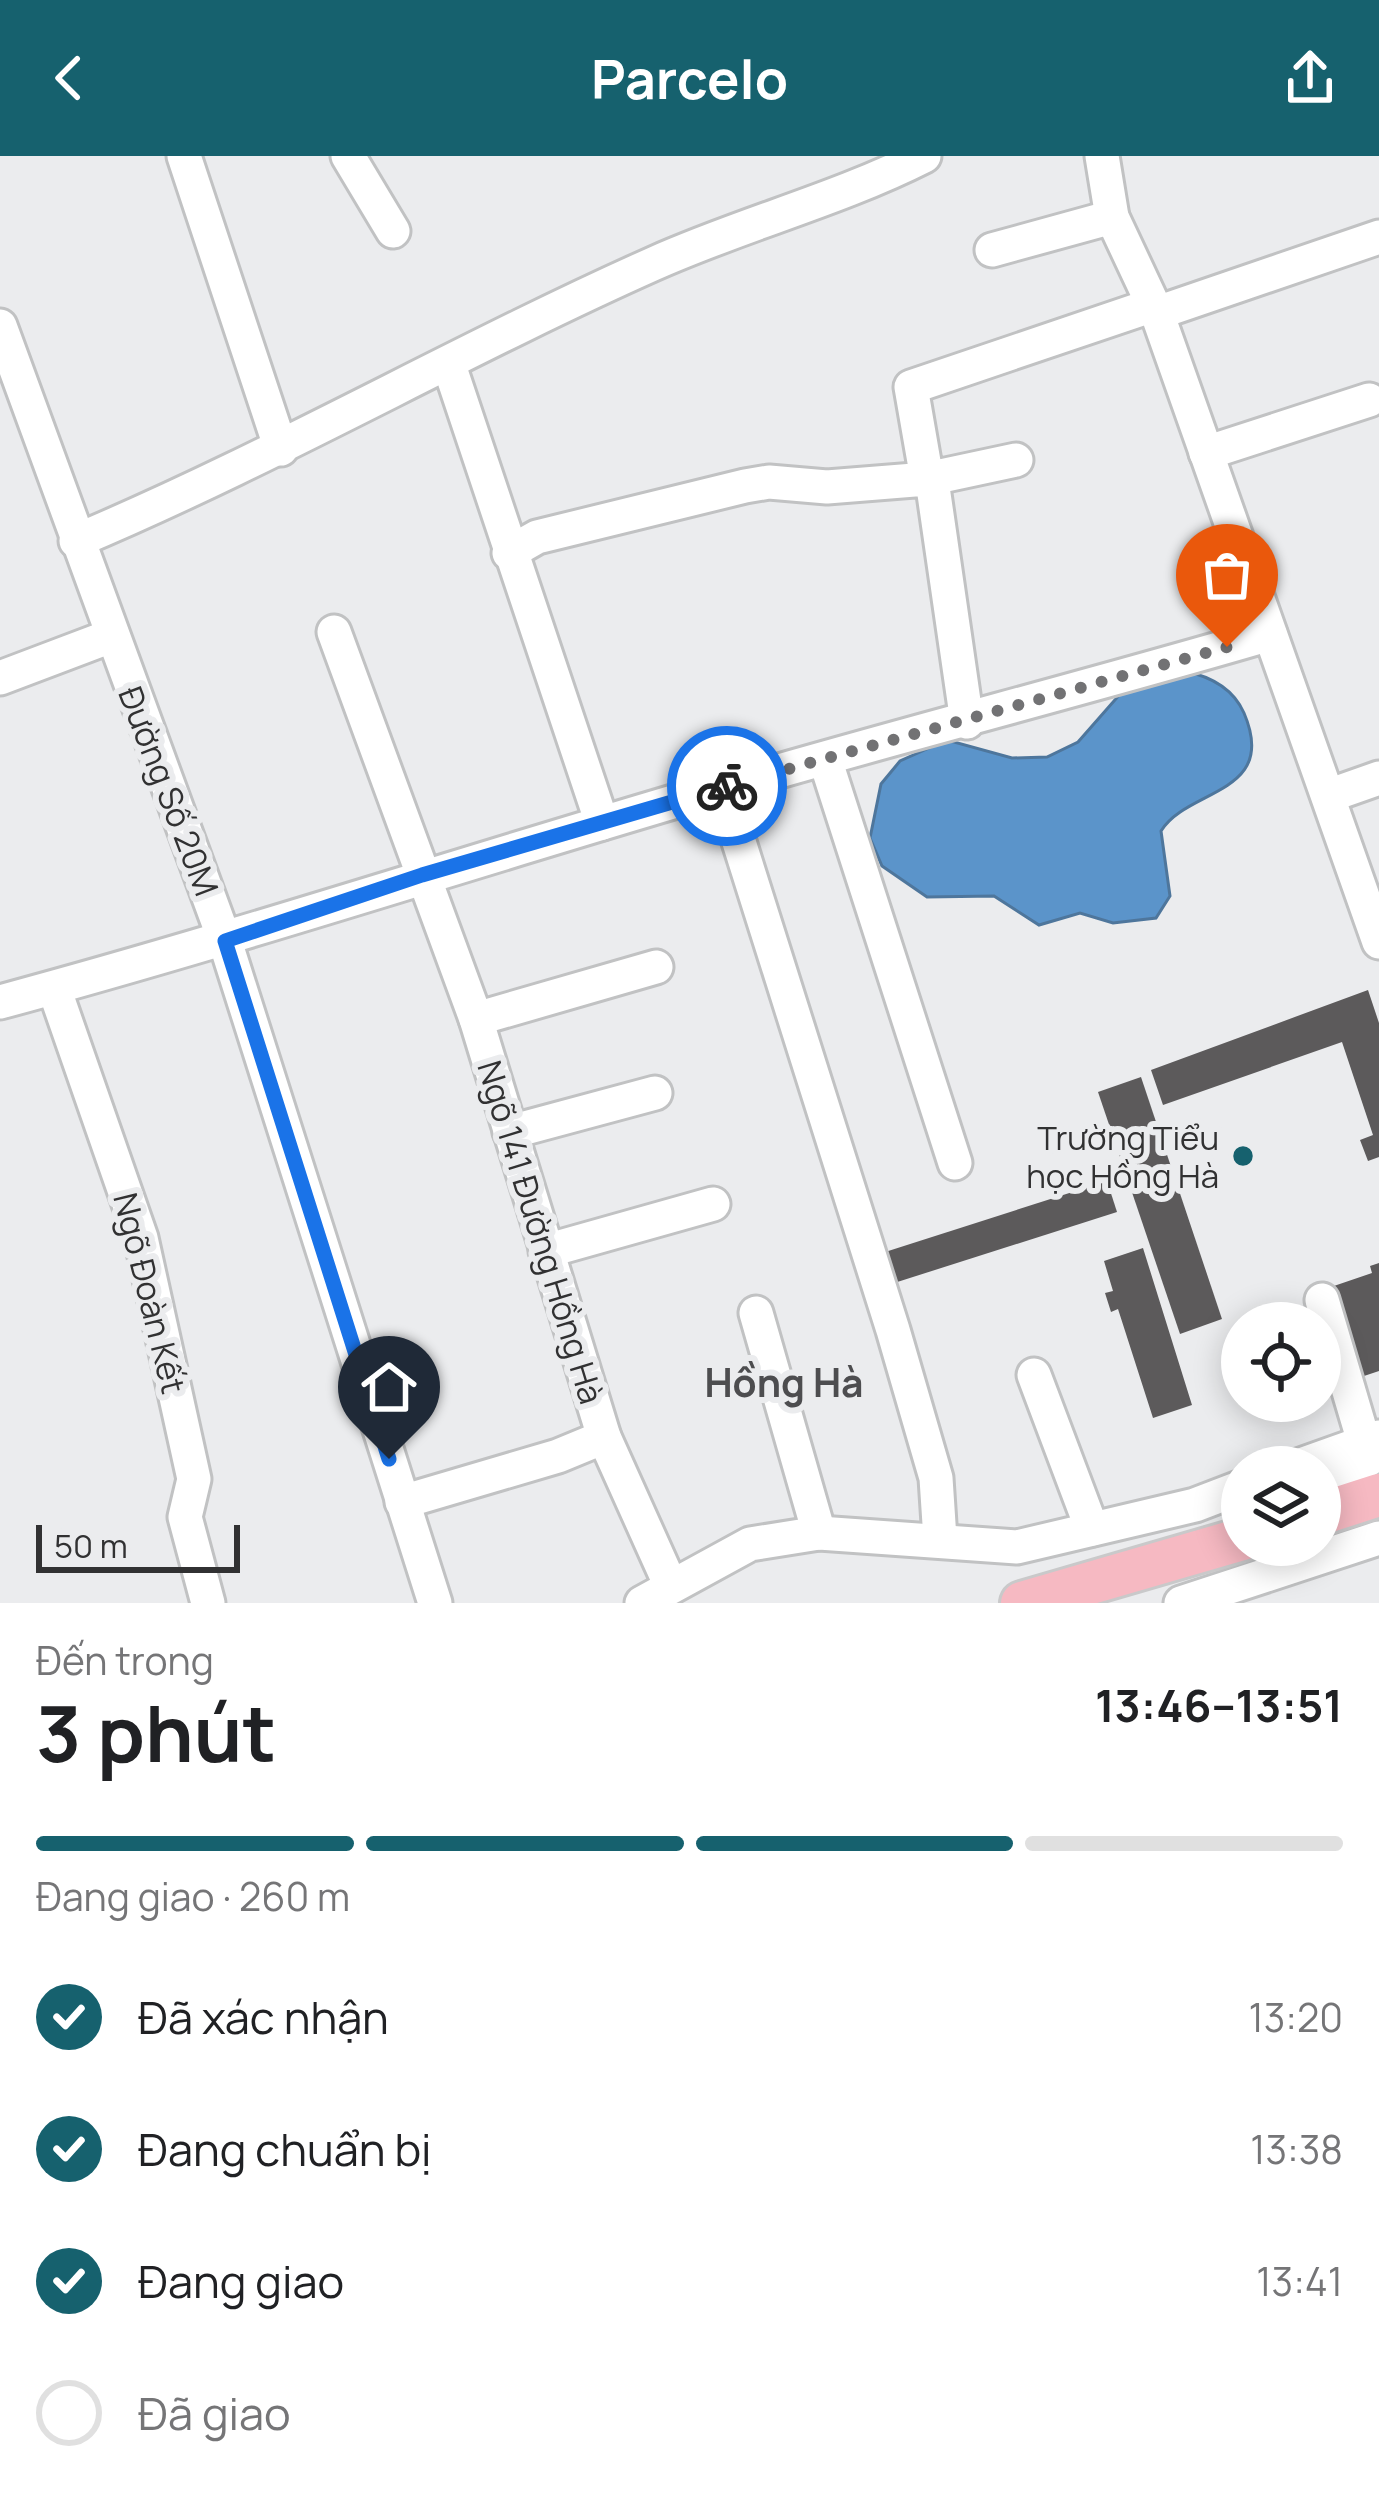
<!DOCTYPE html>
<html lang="vi">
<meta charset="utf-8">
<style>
:root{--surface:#fff;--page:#f2f2f2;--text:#202124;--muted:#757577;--line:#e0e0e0;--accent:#16616e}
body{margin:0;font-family:Manrope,sans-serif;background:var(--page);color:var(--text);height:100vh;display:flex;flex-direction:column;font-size:45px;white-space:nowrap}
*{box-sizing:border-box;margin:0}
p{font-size:39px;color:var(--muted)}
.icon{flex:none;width:66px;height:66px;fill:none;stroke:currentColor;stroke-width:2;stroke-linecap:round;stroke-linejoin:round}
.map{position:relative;height:1447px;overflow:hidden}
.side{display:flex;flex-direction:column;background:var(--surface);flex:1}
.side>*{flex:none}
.buttons{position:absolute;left:1221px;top:1146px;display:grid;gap:24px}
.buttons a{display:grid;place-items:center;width:120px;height:120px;border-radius:50%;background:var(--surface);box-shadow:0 6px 30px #0003;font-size:60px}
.scale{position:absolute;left:36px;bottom:30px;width:204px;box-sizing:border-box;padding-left:12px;border:6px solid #313132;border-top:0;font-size:33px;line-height:42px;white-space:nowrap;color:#313132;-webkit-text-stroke:9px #ebecee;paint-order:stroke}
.pin{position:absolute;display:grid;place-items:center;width:102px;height:102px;color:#fff;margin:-123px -51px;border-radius:50% 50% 50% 0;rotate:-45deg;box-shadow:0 0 12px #0007}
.pin .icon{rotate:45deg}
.courier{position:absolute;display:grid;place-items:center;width:120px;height:120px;margin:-60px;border:9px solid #1a73e8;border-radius:50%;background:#fff;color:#222;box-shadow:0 3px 15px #0007}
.overview em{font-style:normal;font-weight:700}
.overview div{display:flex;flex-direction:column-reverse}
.overview{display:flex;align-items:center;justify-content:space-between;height:204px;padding:0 36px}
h1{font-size:78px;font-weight:700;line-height:90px}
.bar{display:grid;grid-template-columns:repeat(4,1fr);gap:18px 12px;align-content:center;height:144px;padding:0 36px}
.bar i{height:15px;border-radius:9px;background:var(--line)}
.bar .on{background:var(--accent)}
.bar p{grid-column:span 4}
ol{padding:0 36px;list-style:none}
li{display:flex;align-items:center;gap:36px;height:132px}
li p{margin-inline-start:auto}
li .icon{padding:12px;border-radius:50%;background:var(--accent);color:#fff;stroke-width:4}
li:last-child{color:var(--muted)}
li i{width:66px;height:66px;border:6px solid var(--line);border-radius:50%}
header{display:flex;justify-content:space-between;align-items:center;height:156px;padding:0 36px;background:var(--accent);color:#fff;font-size:54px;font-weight:700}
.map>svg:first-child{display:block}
.water{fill:#5b94ca;stroke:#4e769c;stroke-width:3}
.building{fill:#5c5a5b}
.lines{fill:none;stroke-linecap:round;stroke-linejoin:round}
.minor-casing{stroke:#c1c2c3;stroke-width:39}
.major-casing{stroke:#c9c9ca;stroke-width:48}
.minor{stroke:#fff;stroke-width:33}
.major{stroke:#f6b9c2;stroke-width:42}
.done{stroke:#727274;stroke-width:12;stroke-dasharray:0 21.6}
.route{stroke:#1a73e8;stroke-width:15}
.poi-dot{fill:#16616e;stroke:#ebecee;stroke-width:4.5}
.labels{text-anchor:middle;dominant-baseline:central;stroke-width:12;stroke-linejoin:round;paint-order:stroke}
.street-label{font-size:33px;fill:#313132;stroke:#ebecee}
.poi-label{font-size:33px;fill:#313132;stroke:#ebecee;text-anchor:end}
.quarter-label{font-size:39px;font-weight:bold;fill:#4d4d4f;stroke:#ebecee}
</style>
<header><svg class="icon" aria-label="back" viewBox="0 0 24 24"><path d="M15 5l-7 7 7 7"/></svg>Parcelo<svg class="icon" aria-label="share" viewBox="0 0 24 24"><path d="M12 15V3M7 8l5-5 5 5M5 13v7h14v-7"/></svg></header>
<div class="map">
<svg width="1379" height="1447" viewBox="0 0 1379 1447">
<rect width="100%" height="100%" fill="#ebecee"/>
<path class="water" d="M1184,515C1209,520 1233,532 1244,557C1279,639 1187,632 1161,675L1170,740L1156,762L1113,767L1080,757L1039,769L994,740L927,741L882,710L870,682L881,628L900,605L947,584L1012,602L1047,601L1078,586L1121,537Z"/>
<g class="building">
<path d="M1368,834L1379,867V1001L1368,1005L1360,984L1373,979L1342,886L1163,949L1151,914Z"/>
<path d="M1141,921L1222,1163L1180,1178L1098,936Z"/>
<path d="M1107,1025L1117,1056L891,1128L882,1097Z"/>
<path d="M1143,1092L1192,1249L1153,1262L1118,1153L1111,1156L1105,1137L1113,1135L1104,1105Z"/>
<path d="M1379,1107V1215L1358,1222L1328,1132L1372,1117L1370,1110Z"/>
</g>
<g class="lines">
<defs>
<g id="minor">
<path d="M184,0L281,293"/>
<path d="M348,0L393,75"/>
<path d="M1102,0L1112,61L1157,157L1379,786"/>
<path d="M992,94L1112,61"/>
<path d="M1157,157L1379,81"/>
<path d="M0,170L225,785L435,1447"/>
<path d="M449,209L602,667"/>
<path d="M1206,297L1369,244"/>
<path d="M1016,304L927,323L911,231L1153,149"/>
<path d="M76,385C273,302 458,195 653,108C742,68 837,44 924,0"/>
<path d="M509,397L537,381L745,330L769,326L827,331L927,323L933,331L967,566"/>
<path d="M334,476L476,863L604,1281L670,1428"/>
<path d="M0,522L111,480"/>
<path d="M825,603L955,1007"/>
<path d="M722,632L893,1174L936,1322L940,1383"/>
<path d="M1328,640L1379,622"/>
<path d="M54,832L141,1082L194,1323L185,1361L208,1447"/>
<path d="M0,846C241,781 477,703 717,633C900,579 1086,532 1270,478"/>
<path d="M476,863L656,811"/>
<path d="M510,976L655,937"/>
<path d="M546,1095L713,1048"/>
<path d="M1322,1144L1364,1286"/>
<path d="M756,1157L819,1377"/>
<path d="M1034,1219L1092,1373"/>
<path d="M1295,1311L1379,1281"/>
<path d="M1320,1333L1379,1297"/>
<path d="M402,1346L558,1300L604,1281"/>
<path d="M642,1447L750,1388L819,1377L1017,1391L1195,1349L1242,1331"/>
<path d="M1181,1447L1379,1382"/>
</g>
<g id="major">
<path d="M1320,1358L1379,1339"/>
<path d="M1022,1447L1242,1383"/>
</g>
</defs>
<use href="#minor" class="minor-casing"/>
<use href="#major" class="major-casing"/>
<use href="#minor" class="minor"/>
<use href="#major" class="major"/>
</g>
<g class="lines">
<path class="done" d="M727,630L1227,491"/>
<path class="route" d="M389,1303L225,785L422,719L727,630"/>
</g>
<circle class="poi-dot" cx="1243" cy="1000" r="12"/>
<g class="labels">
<g class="street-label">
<text transform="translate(169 635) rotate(69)">Đường Số 20M</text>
<text transform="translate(541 1076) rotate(73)">Ngõ 141 Đường Hồng Hà</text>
<text transform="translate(150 1137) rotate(76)">Ngõ Đoàn Kết</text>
</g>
<g class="poi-label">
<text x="1219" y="981">Trường Tiểu<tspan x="1219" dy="38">học Hồng Hà</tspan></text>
</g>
<g class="quarter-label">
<text x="784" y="1226">Hồng Hà</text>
</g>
</g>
</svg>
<div class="buttons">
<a><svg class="icon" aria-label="locate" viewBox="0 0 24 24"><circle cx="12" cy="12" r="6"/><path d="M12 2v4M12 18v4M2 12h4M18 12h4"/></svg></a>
<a><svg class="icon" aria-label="layers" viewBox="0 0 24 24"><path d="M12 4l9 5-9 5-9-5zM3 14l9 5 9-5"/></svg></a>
</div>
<div class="scale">50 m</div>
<div class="pin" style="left:1227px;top:491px;background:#ea580c"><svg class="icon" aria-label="bag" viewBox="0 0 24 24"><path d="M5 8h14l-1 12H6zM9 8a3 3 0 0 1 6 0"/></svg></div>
<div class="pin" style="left:389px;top:1303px;background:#1f2937"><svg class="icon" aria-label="home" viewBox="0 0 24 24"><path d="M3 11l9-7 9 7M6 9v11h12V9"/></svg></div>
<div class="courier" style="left:727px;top:630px"><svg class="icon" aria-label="bike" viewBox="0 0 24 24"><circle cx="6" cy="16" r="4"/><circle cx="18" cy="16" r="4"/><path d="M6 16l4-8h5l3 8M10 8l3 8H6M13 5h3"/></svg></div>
</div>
<section class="side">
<div class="overview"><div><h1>3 phút</h1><p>Đến trong</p></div><em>13:46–13:51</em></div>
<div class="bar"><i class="on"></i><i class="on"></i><i class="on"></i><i></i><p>Đang giao · 260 m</p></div>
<ol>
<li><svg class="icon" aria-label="check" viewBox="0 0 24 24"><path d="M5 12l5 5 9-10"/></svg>Đã xác nhận<p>13:20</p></li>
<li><svg class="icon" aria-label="check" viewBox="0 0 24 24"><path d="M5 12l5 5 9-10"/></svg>Đang chuẩn bị<p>13:38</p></li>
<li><svg class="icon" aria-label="check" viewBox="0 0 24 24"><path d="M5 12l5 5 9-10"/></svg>Đang giao<p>13:41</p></li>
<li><i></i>Đã giao</li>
</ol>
</section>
